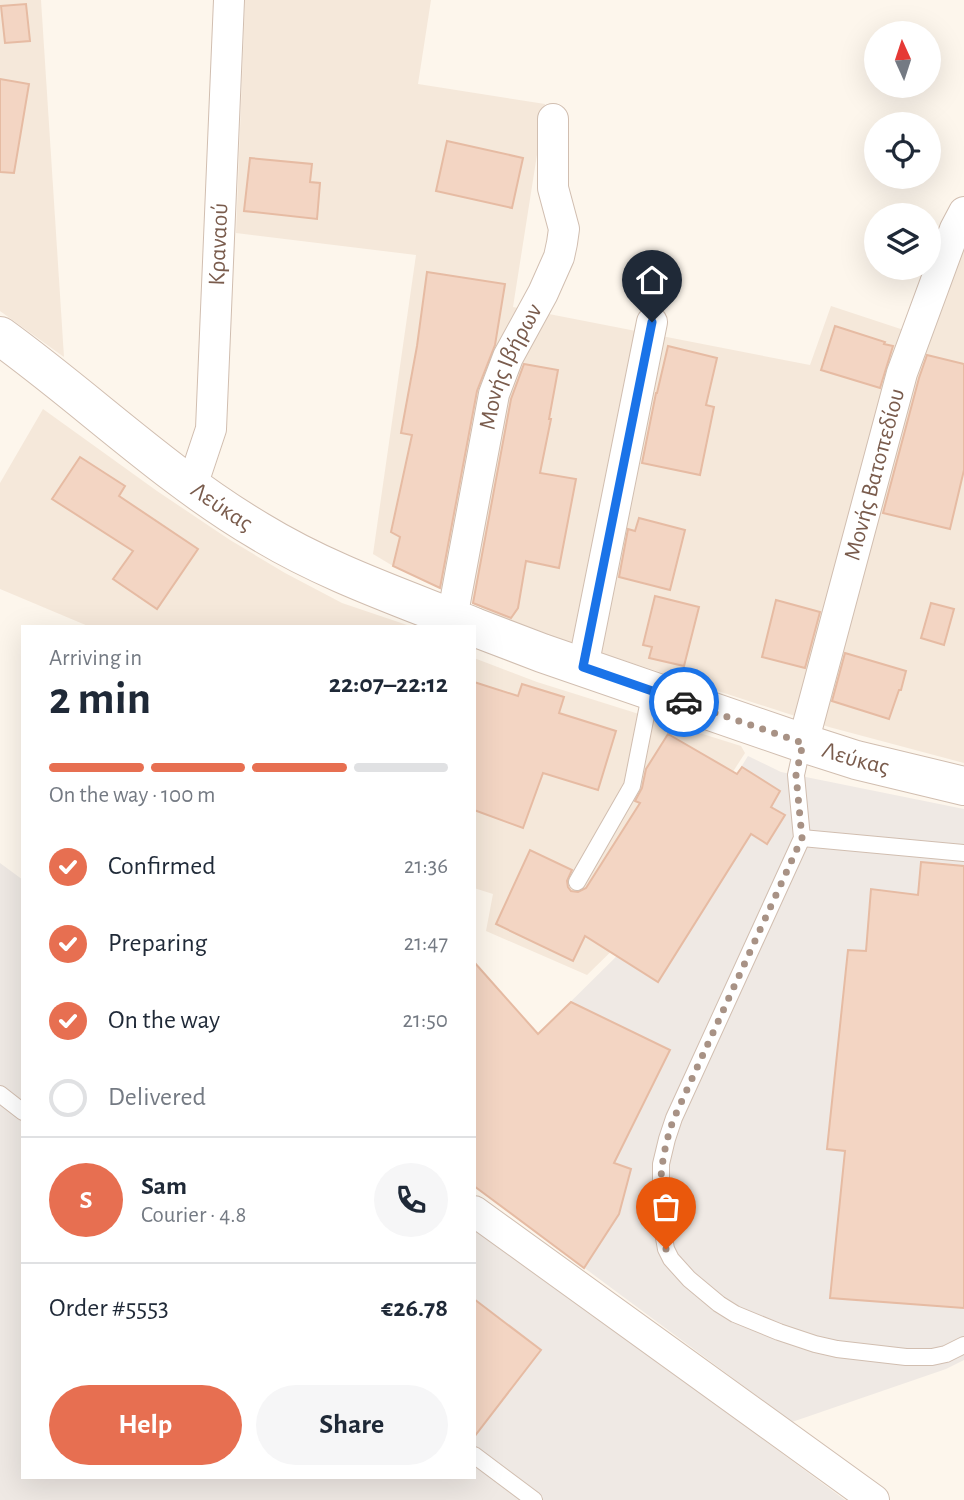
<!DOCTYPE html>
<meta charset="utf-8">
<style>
:root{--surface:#fff;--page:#f6f6f7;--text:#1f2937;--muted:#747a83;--line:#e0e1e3;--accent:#e76f51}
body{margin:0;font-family:"Alegreya Sans",sans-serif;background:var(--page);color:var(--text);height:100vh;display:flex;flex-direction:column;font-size:26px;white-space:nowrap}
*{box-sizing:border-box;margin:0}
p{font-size:23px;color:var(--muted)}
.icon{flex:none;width:38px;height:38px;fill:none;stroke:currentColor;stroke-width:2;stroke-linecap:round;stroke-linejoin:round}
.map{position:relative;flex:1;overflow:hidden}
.panel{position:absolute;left:21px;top:625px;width:455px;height:854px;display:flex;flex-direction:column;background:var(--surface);border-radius:0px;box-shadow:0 7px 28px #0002}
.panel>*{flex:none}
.needle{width:46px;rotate:357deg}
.fabs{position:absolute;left:864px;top:21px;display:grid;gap:14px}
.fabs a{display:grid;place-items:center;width:77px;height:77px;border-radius:50%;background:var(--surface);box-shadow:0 7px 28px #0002;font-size:35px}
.pin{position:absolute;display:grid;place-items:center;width:60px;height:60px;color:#fff;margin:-72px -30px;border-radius:50% 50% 50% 0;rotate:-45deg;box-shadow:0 0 7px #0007}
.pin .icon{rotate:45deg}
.courier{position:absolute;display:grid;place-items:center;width:70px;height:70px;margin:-35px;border:5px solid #1a73e8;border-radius:50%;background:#fff;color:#222;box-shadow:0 2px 9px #0007}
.headline em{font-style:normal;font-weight:700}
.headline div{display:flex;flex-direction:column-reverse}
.headline{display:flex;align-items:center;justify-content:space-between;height:119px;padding:0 28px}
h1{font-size:46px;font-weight:700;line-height:52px}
.bar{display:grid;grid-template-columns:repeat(4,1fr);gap:10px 7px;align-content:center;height:84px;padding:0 28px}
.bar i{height:9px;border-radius:5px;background:var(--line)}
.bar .active{background:var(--accent)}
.bar p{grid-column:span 4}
.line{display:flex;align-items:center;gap:18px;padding:0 28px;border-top:2px solid var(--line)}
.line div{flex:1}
.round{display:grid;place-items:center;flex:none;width:74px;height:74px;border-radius:37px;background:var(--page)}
ol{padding:0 28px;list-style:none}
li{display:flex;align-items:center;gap:21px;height:77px}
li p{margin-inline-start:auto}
li .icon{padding:7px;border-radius:50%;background:var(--accent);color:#fff;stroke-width:4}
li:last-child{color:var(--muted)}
li i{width:38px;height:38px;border:4px solid var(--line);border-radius:50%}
.primary-button{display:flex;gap:14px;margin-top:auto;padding:14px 28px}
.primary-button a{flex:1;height:80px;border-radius:42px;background:var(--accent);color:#fff;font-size:28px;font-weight:700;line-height:80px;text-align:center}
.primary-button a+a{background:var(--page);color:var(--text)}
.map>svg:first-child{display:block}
.residential{fill:#f5e8da}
.industrial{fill:#efe9e4}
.building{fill:#f3d5c3;stroke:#e6bba3;stroke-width:2}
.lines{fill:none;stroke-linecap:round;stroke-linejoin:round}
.service-casing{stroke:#d1beb0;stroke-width:18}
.minor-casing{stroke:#d1beb0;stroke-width:32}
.tertiary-casing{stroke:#d1beb0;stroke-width:40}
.service{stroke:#fff;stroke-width:16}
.minor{stroke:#fff;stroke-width:30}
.tertiary{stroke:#fff;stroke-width:38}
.done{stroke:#a89285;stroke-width:7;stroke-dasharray:0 12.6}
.route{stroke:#1a73e8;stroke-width:9}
.labels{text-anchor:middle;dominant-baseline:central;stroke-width:6;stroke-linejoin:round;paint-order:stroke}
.street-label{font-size:24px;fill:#7a5c4d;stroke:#fffaf3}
</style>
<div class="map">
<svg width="964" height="1500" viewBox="0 0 964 1500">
<rect width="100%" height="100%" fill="#fdf6ec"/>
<g class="residential">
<path d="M0,0H41L64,357L0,311Z"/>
<path d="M245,0H431L418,84L545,104L513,307L810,365L831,306L928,338L964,242V763L829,727L598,652L509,621L393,566L373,554L416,255L236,233Z"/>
<path d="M43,409L157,491L230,540L285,573L342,603L410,626H88L0,589V483Z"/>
<path d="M474,658L537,682L741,746L745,753L628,935L587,975L486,931L493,894L474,888Z"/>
</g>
<g class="industrial">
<path d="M748,756L781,772L964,809V1360L946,1369L792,1422L474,1186L538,1034L633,940Z"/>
<path d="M0,863L23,880V1477H474V1225L845,1500H0Z"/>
</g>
<g class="building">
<path d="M26,4L30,41L5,43L1,6Z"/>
<path d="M0,79L29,84L14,173L0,172Z"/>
<path d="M447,141L523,158L512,208L436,191Z"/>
<path d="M250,158L312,164L310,182L320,183L317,219L244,211Z"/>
<path d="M427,272L505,284L495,345L477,391L440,588L393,566L400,537L391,532L412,435L401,433L417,346Z"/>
<path d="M835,326L885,342L884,344L893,346L880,388L821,370Z"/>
<path d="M668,346L717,358L706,405L714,407L700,475L642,463L656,393H657Z"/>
<path d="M927,355L964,364V470L950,529L883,513L919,378Z"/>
<path d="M524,364L558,370L549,419H551L540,473L576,479L559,568L526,561L518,608L511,618L473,603L511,399Z"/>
<path d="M80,457L125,486L119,496L198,549L157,609L113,579L133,551L52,499Z"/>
<path d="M639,518L685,530L670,590L619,577L628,529L635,531Z"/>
<path d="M655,596L699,607L684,666L649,658L652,647L643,645Z"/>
<path d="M776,600L820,612L805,668L762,657Z"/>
<path d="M931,603L954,609L944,645L921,638Z"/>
<path d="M845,653L906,671L901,690H899L889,719L832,701Z"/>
<path d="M474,682L518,696L522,684L564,697L559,713L616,731L598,790L543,773L523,828L474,810Z"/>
<path d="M668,734L737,774L742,767L780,791L771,807L785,815L767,844L751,834L658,982L585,936L573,961L496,924L530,850L572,870L567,881L568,887L571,891L578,892L586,888L640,803L635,801L642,788L646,769Z"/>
<path d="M921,862L964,866V1308L830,1298L845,1151L827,1149L848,950L866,951L871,889L918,895Z"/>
<path d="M474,962L538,1034L571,1002L670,1050L614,1163L631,1169L619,1214L584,1268L474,1186Z"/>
<path d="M474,1299L541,1350L474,1437Z"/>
</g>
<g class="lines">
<defs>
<g id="service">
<path d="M803,743L796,775L802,838L674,1118L667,1139L661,1164V1189L663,1232L666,1249L671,1259L689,1279L719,1304L735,1314L779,1332L815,1344L837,1349L906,1357H932L946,1354L964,1345"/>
<path d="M802,838L964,853"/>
<path d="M577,882L632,786L651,690"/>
<path d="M0,1094L23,1112"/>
<path d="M474,1455L534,1500"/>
</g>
<g id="minor">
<path id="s1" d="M192,486L211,429L229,0"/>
<path id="s2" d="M452,618L494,394L508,357L543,293L559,257L562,243L564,229L553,188V119"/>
<path d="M583,667L652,322"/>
<path id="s3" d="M803,743L902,373L955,229L964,212"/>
<path d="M474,1211L874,1500"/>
</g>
<g id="tertiary">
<path id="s4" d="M0,336C87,399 166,476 259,531C326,572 400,597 472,626"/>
<path id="s5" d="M474,627L542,653L803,743L856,760L964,786"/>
</g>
</defs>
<use href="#service" class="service-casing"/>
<use href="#minor" class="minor-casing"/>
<use href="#tertiary" class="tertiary-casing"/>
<use href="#service" class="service"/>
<use href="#minor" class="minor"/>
<use href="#tertiary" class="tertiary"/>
</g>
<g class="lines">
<path class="done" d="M666,1249C657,1205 658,1161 674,1118L802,838L796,775L803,743L684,702"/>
<path class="route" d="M652,322L583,667L684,702"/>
</g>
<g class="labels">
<g class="street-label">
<text stroke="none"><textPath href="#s1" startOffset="245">Κραναού</textPath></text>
<text stroke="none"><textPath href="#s2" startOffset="259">Μονής Ιβήρων</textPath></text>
<text stroke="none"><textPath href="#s3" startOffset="278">Μονής Βατοπεδίου</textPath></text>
<text stroke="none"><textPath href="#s4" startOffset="280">Λεύκας</textPath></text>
<text stroke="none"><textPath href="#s5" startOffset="404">Λεύκας</textPath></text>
</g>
</g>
</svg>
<div class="fabs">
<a><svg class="needle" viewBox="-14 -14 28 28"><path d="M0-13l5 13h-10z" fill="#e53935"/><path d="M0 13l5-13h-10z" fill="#747a83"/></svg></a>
<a><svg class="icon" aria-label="locate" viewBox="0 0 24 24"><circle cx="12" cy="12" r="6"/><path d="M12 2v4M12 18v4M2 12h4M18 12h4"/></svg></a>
<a><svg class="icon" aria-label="layers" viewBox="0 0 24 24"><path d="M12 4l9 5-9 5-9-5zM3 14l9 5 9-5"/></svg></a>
</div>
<div class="pin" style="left:666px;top:1249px;background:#ea580c"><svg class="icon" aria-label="bag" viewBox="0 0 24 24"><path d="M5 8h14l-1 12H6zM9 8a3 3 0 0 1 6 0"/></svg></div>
<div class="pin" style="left:652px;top:322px;background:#1f2937"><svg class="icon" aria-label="home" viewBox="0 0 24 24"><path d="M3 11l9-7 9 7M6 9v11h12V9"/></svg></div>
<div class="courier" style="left:684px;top:702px"><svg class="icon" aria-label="car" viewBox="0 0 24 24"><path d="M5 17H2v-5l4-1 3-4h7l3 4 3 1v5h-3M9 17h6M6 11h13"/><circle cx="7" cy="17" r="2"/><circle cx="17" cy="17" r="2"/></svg></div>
<section class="panel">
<div class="headline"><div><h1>2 min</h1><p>Arriving in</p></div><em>22:07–22:12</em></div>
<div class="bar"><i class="active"></i><i class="active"></i><i class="active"></i><i></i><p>On the way · 100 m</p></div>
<ol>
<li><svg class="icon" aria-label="check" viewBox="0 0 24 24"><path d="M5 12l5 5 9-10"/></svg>Confirmed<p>21:36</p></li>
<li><svg class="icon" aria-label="check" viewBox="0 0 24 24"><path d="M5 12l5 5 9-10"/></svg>Preparing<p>21:47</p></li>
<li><svg class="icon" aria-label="check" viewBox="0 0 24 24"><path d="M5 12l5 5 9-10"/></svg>On the way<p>21:50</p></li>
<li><i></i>Delivered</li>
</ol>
<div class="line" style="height:126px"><b class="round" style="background:var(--accent);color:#fff">S</b><div><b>Sam</b><p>Courier · 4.8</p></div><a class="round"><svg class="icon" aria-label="phone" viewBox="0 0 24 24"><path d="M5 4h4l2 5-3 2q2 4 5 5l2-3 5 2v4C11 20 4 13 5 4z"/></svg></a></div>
<div class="line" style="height:91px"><div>Order #5553</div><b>€26.78</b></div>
<div class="primary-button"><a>Help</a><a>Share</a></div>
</section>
</div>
